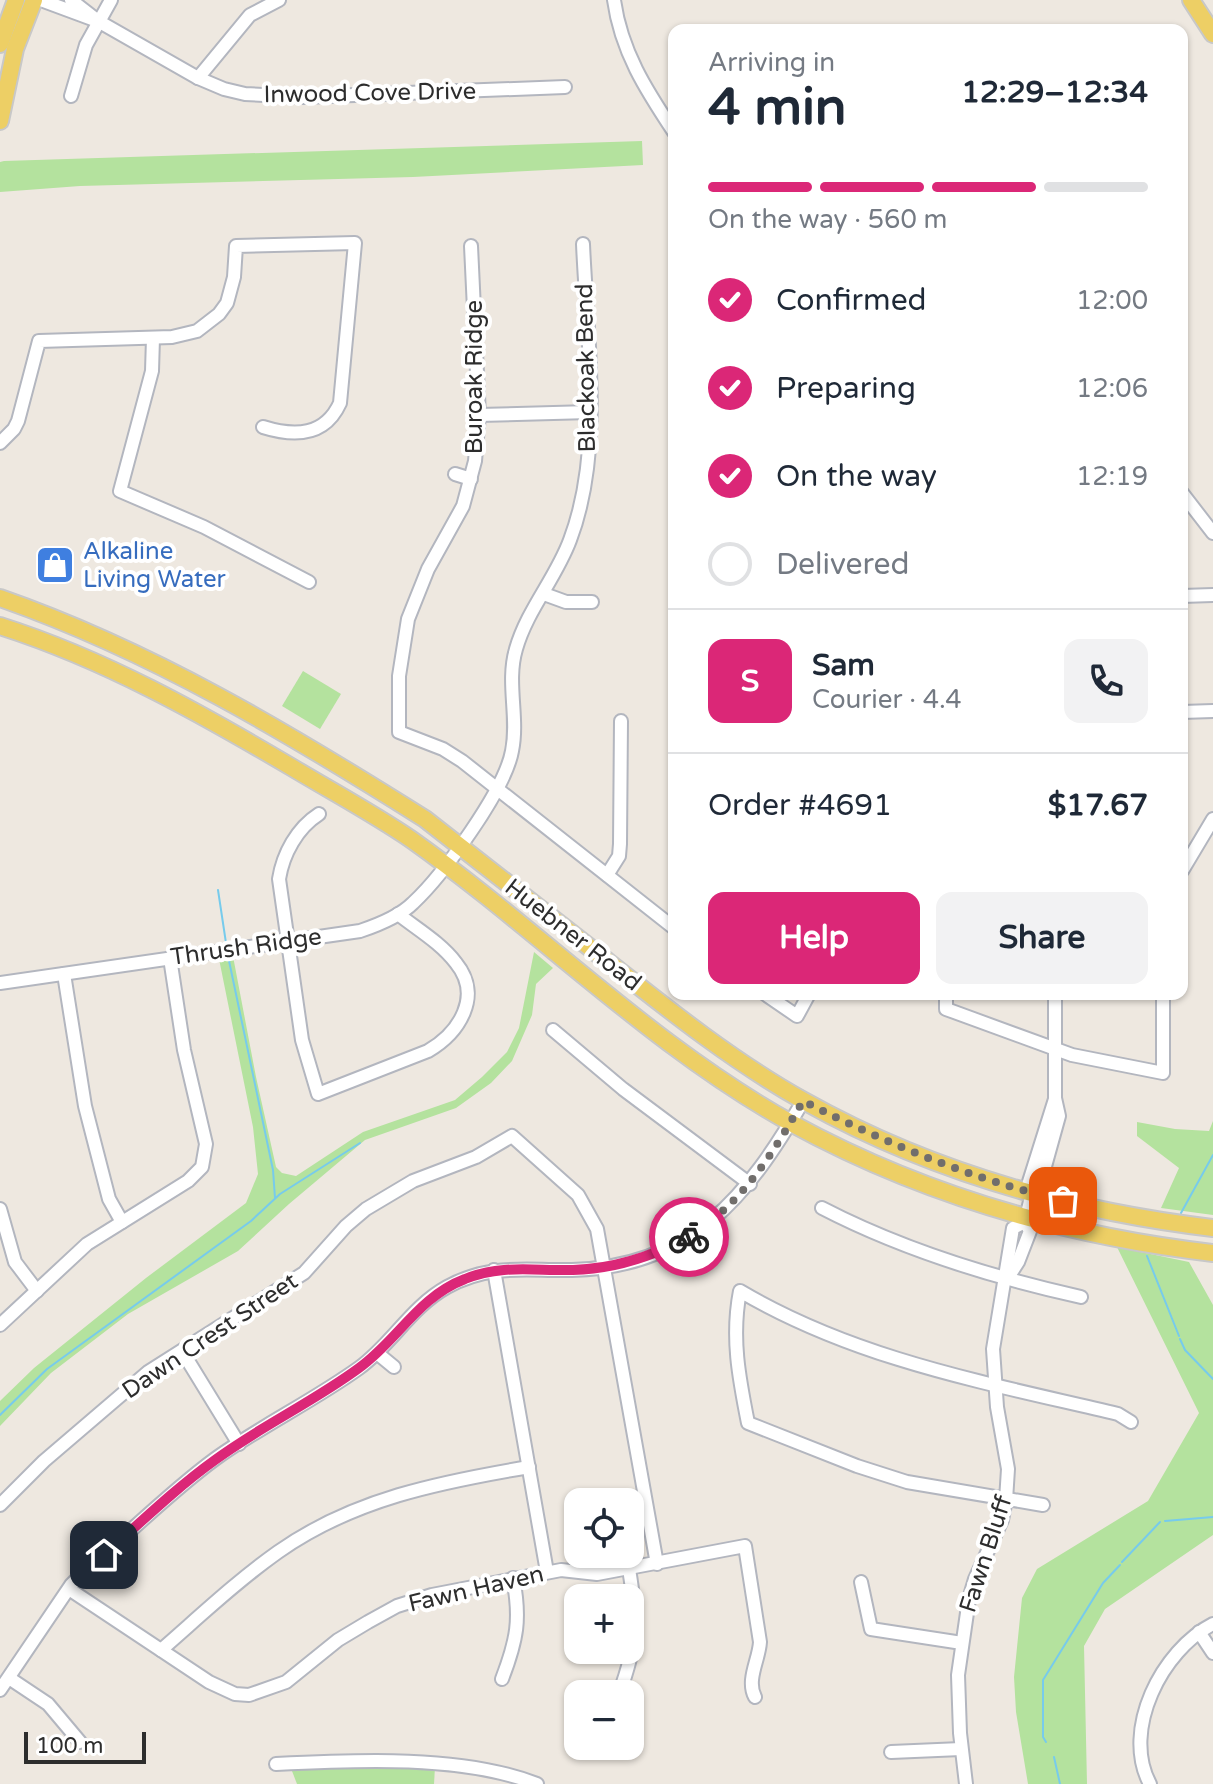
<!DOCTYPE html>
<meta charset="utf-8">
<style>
:root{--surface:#fff;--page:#f2f2f3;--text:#1f2937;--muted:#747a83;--line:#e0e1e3;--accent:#db2777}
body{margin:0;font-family:"Varela Round",sans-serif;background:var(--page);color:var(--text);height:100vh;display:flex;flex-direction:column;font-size:30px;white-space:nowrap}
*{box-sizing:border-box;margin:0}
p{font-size:26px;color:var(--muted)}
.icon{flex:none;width:44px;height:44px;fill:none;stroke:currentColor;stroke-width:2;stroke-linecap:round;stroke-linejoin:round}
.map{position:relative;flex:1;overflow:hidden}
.drawer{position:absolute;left:668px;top:24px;width:520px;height:976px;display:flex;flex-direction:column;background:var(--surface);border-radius:16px;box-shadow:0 2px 6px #0004}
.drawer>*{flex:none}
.fabs{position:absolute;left:564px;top:1488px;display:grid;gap:16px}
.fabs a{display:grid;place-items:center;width:80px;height:80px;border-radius:16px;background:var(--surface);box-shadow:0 2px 6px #0004;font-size:40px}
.scale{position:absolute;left:24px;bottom:20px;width:122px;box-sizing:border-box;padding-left:8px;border:4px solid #2d2d2d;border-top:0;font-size:22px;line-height:28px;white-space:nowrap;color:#2d2d2d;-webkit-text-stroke:6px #fff;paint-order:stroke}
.pin{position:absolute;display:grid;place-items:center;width:68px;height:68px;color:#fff;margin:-34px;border-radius:16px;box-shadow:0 4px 12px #0006}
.courier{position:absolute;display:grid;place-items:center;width:80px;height:80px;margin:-40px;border:6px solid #db2777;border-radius:50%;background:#fff;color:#222;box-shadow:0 2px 10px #0007}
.summary em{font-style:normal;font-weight:700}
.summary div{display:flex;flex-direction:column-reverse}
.summary{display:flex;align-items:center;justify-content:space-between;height:136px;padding:0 40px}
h1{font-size:52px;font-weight:700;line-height:60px}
.bar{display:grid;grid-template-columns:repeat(4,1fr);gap:12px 8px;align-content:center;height:96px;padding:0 40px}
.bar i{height:10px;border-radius:6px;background:var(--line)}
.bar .selected{background:var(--accent)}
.bar p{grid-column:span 4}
.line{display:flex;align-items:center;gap:20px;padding:0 40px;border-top:2px solid var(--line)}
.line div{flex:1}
.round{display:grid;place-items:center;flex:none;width:84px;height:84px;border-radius:16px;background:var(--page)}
ol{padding:0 40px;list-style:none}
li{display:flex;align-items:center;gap:24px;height:88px}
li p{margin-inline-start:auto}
li .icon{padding:8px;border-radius:50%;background:var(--accent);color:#fff;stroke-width:4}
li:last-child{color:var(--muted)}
li i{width:44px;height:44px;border:4px solid var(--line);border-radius:50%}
.primary-button{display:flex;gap:16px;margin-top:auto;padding:16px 40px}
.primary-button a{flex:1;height:92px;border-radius:16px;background:var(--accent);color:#fff;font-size:32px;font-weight:700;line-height:92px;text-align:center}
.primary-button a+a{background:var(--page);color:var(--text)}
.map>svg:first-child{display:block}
.green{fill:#b4e29e}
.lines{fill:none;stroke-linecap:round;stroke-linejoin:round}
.stream{stroke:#77cbec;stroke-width:2}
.minor-casing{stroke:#b3b6bf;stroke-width:16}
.major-casing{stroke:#c8c8c8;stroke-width:20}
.minor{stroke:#fff;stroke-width:12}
.major{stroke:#edcf65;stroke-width:16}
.done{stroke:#716e6c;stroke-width:8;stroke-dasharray:0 14.4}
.route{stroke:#db2777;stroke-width:10}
.labels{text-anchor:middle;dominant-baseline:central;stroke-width:8;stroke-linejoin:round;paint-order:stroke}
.street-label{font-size:24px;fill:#2d2d2d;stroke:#fff}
.shop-label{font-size:24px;fill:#366cbe;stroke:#fff;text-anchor:start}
</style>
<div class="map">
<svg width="1213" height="1784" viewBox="0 0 1213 1784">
<rect width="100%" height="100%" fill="#eee8e0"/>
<g class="green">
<path d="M642,141L643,165L413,177L80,186L0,192V162L4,161Z"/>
<path d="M303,671L341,694L320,729L282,706Z"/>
<path d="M232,951L256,1077L276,1167L282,1173L296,1176L363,1132L455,1100L482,1077L507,1052L519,1028L534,952L553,968L536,984L532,1015L512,1061L491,1083L456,1108L365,1140L289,1204L238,1251L128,1314L51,1373L0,1426V1401L34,1368L146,1278L246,1203L258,1174L253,1127L218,954Z"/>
<path d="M1213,1121V1215L1161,1208L1179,1168L1137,1136V1122L1175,1129L1209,1131Z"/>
<path d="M1117,1247L1189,1262L1213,1305V1535L1105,1609L1084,1646L1087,1784H1028L1016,1712L1014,1677L1022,1598L1037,1569L1148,1501L1199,1413Z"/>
<path d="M435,1767L434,1784H297L292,1771L316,1768Z"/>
</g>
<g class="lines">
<g class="stream">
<path d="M218,890L226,943"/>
<path d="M228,956L273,1170L275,1198"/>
<path d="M1181,1213L1213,1155"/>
<path d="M1147,1256L1179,1336"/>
<path d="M1180,1339L1185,1350L1213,1379"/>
<path d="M0,1415L47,1369L251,1221L280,1194L360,1143"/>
<path d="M1165,1521L1213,1517"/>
<path d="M1122,1562L1160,1522"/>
<path d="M1046,1742L1043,1737V1680L1103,1583L1120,1565"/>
<path d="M1054,1757L1060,1784"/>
</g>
<defs>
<g id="minor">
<path d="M41,0L95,20"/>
<path d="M71,0L98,21L198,78L224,89L245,94L303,97L565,87"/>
<path d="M614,0C621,51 646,90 674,132"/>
<path d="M198,78L250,15L279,0"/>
<path d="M71,96L86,45L111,0"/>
<path d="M471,246L479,415L475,461L463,506L428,569L408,619L399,676V732L443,749L462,761L674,928"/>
<path d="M153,338L152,371L120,491L204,527L309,582"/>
<path d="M479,415L590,412"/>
<path d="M0,443L14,429L18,421L39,341L172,337L197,331L219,314L227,303L234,277L236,246L355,243L340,403C325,436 295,437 263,427"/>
<path d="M455,474L471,479"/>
<path d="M1182,493L1213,533"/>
<path d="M544,594L566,602H592"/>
<path d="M1182,596L1213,595"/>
<path d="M1182,712L1213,711"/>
<path d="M319,814C297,828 283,854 279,879L302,1040L318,1094L428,1051C459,1033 483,996 456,963C441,943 417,929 398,914"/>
<path d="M1182,871L1213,819"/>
<path d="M607,875L619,856L620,844L621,721"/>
<path d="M64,974L85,1106L109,1199L122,1222"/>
<path d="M0,983L360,931C378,925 399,917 413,903C443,875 505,790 512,751C519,717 506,683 516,649C527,610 556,578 570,540C604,451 587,338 583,244"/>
<path d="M765,994L797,1016L809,994"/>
<path d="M946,994V1009L1072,1055L1163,1073V994"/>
<path d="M553,1030L623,1089L750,1184"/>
<path d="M1032,1191L1039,1188L1059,1116L1055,1098V994"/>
<path d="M822,1208C903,1250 991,1277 1081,1297"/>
<path d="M0,1209L15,1262L37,1291"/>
<path d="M494,1270L547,1572"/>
<path d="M1007,1279L1018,1262L1030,1231L1025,1222L1032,1193L1028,1185L1055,1099"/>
<path d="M0,1325L87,1244L188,1181L202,1167L206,1144L184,1050L170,958"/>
<path d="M182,1351L239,1444"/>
<path d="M377,1353L394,1367"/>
<path d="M0,1505L44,1461L148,1372L304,1273L346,1226L366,1209L413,1181L476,1157L512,1136L578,1195L597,1229L657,1564"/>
<path d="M1043,1505L907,1482L857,1466L748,1423C739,1378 731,1337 740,1291C857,1360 988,1383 1118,1414L1131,1422"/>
<path d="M861,1582L871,1629L962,1643"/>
<path d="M69,1589L209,1682L235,1694L249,1695L286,1682L338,1640L368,1622L397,1606L432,1595L561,1570L597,1574L745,1546L760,1642C759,1660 746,1680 755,1697"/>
<path d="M1199,1632L1213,1653"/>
<path d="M161,1650C199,1617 237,1581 278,1552C353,1499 440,1482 529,1467"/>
<path d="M9,1678L48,1704L80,1742"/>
<path d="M502,1679C517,1640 521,1619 513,1578"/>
<path d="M0,1690L71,1585L82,1574C125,1537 170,1492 215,1459C261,1426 313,1401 359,1368C392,1344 411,1307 447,1287C491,1263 525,1271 572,1270C692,1267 748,1196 803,1101"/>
<path d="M619,1694C638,1642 638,1623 629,1569"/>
<path d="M891,1752L961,1749"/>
<path d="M276,1764C356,1760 463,1755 537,1784"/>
<path d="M966,1784L960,1733L958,1675L969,1599L975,1579L1002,1520L1006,1500L1008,1469L997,1407L993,1349L1013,1228L1025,1222"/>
<path d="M1150,1784C1121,1730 1162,1650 1213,1624"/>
</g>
<g id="major">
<path d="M1191,0L1213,34"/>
<path d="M0,44L16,0"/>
<path d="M0,121L15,49L34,0"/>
<path d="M0,598C152,651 290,734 425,819C486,866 546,914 607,961C670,1011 734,1062 804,1101C931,1172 1070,1211 1213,1228"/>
<path d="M0,626C104,659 200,713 293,768C333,792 374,814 412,840C540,931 652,1046 791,1123C921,1194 1066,1236 1213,1253"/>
</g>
</defs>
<use href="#minor" class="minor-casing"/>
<use href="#major" class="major-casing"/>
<use href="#minor" class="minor"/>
<use href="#major" class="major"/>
</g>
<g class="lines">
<path class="done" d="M689,1237C744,1201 771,1156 803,1101C890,1145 967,1177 1063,1201"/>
<path class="route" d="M104,1555C140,1523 176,1488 215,1460C261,1426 313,1402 359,1368C398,1340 418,1297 465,1279C501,1264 535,1271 573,1270C614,1269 653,1256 689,1237"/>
</g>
<defs>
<symbol id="shop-square" viewBox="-11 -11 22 22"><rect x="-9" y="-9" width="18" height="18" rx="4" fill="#3f7fe0" stroke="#fff"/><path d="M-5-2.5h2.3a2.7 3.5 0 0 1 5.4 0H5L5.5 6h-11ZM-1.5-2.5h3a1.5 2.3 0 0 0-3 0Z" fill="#fff"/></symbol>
</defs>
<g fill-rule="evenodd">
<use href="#shop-square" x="33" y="543" width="44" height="44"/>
</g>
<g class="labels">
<g class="street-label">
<text transform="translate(370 93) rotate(-1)">Inwood Cove Drive</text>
<text transform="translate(586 368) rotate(-91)">Blackoak Bend</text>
<text transform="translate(474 377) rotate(-90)">Buroak Ridge</text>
<text transform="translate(573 935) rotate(38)">Huebner Road</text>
<text transform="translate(246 947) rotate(-8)">Thrush Ridge</text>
<text transform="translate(210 1336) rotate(-34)">Dawn Crest Street</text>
<text transform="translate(986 1554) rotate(-72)">Fawn Bluff</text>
<text transform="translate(476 1589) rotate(-13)">Fawn Haven</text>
</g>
<g class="shop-label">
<text x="83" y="551">Alkaline<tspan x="83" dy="28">Living Water</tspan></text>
</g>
</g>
</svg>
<div class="fabs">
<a><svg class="icon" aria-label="locate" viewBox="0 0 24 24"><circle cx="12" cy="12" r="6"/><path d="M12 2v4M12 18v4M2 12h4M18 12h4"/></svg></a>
<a>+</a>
<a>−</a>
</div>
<div class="scale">100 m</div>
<div class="pin" style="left:1063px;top:1201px;background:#ea580c"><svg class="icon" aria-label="bag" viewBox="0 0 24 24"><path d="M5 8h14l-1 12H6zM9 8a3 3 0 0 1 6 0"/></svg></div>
<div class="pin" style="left:104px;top:1555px;background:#1f2937"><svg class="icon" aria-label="home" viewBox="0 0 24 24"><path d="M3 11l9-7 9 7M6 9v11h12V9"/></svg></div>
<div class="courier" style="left:689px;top:1237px"><svg class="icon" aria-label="bike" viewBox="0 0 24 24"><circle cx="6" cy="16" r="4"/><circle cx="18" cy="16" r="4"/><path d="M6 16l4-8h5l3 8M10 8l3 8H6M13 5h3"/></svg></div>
<section class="drawer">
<div class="summary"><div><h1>4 min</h1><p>Arriving in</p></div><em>12:29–12:34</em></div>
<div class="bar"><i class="selected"></i><i class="selected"></i><i class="selected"></i><i></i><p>On the way · 560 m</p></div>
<ol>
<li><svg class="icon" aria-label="check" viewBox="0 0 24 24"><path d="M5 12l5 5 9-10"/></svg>Confirmed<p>12:00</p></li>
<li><svg class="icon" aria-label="check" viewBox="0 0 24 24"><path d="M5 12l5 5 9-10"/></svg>Preparing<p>12:06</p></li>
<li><svg class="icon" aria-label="check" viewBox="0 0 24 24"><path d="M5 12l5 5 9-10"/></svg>On the way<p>12:19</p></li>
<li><i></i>Delivered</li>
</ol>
<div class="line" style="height:144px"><b class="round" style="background:var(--accent);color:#fff">S</b><div><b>Sam</b><p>Courier · 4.4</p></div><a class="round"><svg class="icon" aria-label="phone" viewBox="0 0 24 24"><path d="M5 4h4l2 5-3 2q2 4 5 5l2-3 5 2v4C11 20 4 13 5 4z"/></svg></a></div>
<div class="line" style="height:104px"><div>Order #4691</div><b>$17.67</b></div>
<div class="primary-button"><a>Help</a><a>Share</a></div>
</section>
</div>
